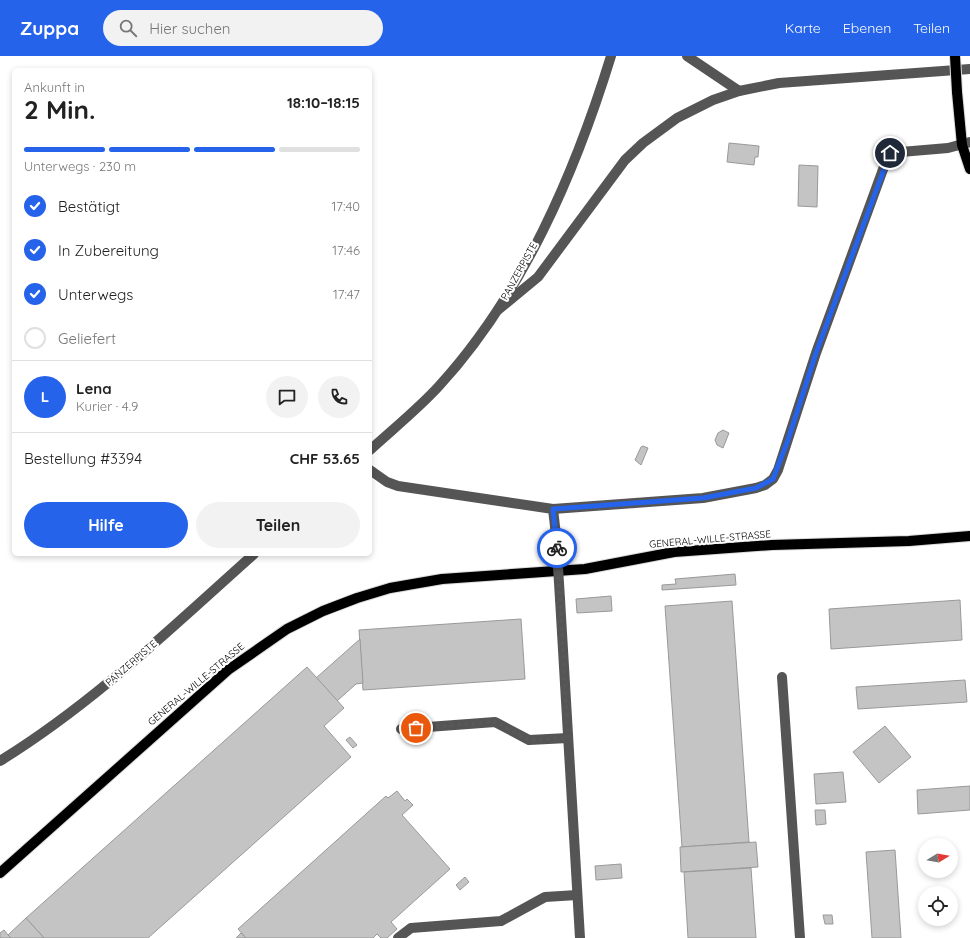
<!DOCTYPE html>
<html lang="de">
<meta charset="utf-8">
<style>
:root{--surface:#fff;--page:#f2f2f2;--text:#222;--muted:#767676;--line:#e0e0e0;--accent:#2563eb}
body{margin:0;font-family:Quicksand,sans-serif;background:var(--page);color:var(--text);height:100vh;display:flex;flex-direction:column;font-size:15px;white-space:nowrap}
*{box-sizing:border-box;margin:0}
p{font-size:13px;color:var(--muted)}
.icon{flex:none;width:22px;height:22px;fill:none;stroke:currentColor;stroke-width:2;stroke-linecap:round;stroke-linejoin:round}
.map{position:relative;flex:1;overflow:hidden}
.sheet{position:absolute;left:12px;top:12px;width:360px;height:488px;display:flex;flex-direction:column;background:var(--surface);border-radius:6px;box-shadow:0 2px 6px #0003}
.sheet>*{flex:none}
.needle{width:26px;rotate:79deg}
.controls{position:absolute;left:918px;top:782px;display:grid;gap:8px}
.controls a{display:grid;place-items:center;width:40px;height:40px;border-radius:50%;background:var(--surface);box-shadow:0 2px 6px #0003;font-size:20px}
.pin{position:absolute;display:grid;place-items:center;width:34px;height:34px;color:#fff;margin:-17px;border:2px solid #fff;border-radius:50%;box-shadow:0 1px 4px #0007}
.courier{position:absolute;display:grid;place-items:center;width:40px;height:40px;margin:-20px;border:3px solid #2563eb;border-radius:50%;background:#fff;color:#222;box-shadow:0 1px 5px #0007}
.headline em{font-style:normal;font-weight:700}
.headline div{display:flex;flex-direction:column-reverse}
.headline{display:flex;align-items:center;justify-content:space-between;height:68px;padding:0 12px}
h1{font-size:26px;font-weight:700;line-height:30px}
.bar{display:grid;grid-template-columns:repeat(4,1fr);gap:6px 4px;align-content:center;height:48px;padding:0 12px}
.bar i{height:5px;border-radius:3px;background:var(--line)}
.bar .on{background:var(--accent)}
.bar p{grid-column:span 4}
.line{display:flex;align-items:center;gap:10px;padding:0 12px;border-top:1px solid var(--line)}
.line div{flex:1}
.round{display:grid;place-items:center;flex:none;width:42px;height:42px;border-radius:21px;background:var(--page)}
ol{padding:0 12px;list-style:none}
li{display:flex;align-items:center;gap:12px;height:44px}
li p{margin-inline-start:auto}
li .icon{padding:4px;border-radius:50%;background:var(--accent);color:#fff;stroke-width:4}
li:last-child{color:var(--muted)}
li i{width:22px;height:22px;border:2px solid var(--line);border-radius:50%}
.cta{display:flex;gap:8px;margin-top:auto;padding:8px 12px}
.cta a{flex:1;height:46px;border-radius:24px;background:var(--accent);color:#fff;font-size:16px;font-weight:700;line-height:46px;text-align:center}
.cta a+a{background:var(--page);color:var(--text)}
header{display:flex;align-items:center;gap:24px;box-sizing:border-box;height:56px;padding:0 20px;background:var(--accent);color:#fff}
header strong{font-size:19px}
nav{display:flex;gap:22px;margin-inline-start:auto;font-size:14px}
.search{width:280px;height:36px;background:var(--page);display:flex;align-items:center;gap:10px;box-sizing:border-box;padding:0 14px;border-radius:22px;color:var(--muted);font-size:15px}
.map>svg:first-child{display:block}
.building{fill:#c4c4c4;stroke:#999}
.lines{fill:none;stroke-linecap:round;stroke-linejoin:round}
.major-casing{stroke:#dbdbdb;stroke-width:12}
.minor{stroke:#555;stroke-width:10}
.major{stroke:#000;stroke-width:10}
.major-bridge-casing{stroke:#dbdbdb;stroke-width:12;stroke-linecap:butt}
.minor-bridge{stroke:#555;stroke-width:10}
.major-bridge{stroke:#000;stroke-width:10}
.done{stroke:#595959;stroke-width:4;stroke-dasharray:0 7.2}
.route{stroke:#2563eb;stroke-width:5}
.labels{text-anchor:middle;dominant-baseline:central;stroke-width:4;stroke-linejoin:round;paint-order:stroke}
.street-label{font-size:10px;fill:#000;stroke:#fff}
</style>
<header>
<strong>Zuppa</strong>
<div class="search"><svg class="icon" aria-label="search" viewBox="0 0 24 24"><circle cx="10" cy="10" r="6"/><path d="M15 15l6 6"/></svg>Hier suchen</div>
<nav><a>Karte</a><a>Ebenen</a><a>Teilen</a></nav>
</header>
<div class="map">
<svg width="970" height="882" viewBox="0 0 970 882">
<rect width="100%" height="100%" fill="#fff"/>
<g class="building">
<path d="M729,87L759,90L758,101H755L754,109L727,106Z"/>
<path d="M799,109L818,110L817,151L798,150Z"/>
<path d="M723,374L729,377L723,392L717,389L715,384L718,377Z"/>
<path d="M643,390L648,392L641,409L635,404L641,391Z"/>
<path d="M735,518L736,529L662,534V529L676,528L675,523Z"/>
<path d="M611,540L612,555L577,557L576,543Z"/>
<path d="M960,544L962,584L831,593L829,553Z"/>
<path d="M732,545L749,786L682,791L665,550Z"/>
<path d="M521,563L525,623L363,634L359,574Z"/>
<path d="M360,583L363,627L356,628L337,645L316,622Z"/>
<path d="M307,611L344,652L324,670L351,701L148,882H44L26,862Z"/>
<path d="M965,624L967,646L858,653L856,631Z"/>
<path d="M885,670L911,701L879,727L853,696Z"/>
<path d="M350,681L357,689L353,692L346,684Z"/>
<path d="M843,716L846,746L816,748L814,718Z"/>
<path d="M970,730V754L918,758L917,734Z"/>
<path d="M397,735L405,745L407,743L413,749L402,759L450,813L391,866L397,873L387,882H381L377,878L373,882H246L238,873L386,740L388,742Z"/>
<path d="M815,754H825L826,768L816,769Z"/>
<path d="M756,786L758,811L681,816L680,791Z"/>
<path d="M895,794L901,882H872L866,796Z"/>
<path d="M621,808L622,822L596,824L595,810Z"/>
<path d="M751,812L756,882H688L684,816Z"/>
<path d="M465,821L469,826L460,834L456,829Z"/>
<path d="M823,859H832L833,868H825Z"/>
<path d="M26,862L44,882H11L8,879Z"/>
<path d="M4,874L8,879L11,882H0V877Z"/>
<path d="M241,877L246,882H236Z"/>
</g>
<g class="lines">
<defs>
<g id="major">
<path d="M957,36L962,89L970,113"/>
<path d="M0,817L228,614L287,573L323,555L357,542L390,532L442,523L585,513L674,496L772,489L909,485L970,480"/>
</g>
</defs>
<use href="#major" class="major-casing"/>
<g class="minor">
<path d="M687,0L739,35"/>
<path d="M498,254L538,221L625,104L643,87L677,62L713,44L739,35L779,27L970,13"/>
<path d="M370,394C393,373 418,353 439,330C523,238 575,117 611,0"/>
<path d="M370,414L387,426L398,430L553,453L703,442L756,432L765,429L773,423L778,414L816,297L889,97L948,92L970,86"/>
<path d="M553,453L556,479"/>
<path d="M560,543L580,882"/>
<path d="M782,621L800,882"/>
<path d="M401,673L495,666L529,684L568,682"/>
<path d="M0,705C94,647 172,571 254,498"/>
<path d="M398,882L411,872L501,865L545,841L577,839"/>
</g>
<use href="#major" class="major"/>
<defs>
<path id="major-bridge" d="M955,0L957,36"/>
</defs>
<use href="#major-bridge" class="major-bridge-casing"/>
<path class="minor-bridge" d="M556,479L560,543"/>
<use href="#major-bridge" class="major-bridge"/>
</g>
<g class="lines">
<path class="done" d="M416,672L495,666L529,684L568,682L557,492"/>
<path class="route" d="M557,492L553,453L703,442L756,432L773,423L788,384L816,297L890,97"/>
</g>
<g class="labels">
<g class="street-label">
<text transform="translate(519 215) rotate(-61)">PANZERPISTE</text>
<text transform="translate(710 483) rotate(-5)">GENERAL-WILLE-STRASSE</text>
<text transform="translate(131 607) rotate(-41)">PANZERPISTE</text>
<text transform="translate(196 628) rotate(-40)">GENERAL-WILLE-STRASSE</text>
</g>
</g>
</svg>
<div class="controls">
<a><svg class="needle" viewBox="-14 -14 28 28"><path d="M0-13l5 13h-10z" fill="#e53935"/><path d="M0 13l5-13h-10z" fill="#767676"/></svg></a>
<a><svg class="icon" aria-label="locate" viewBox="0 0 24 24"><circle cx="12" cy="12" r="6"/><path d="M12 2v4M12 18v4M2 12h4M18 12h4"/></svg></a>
</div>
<div class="pin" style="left:416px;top:672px;background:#ea580c"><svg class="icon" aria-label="bag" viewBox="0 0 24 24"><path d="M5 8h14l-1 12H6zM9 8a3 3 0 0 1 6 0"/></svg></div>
<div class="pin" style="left:890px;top:97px;background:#1f2937"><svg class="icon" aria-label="home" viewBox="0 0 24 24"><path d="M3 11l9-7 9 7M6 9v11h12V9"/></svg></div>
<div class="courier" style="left:557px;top:492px"><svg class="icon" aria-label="bike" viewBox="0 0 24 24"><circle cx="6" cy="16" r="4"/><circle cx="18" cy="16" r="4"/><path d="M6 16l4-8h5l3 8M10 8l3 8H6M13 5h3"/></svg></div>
<section class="sheet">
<div class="headline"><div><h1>2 Min.</h1><p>Ankunft in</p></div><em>18:10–18:15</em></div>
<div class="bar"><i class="on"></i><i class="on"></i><i class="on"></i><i></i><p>Unterwegs · 230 m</p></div>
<ol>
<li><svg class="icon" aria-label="check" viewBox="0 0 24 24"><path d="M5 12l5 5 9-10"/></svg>Bestätigt<p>17:40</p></li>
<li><svg class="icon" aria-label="check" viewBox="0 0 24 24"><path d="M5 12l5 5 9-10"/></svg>In Zubereitung<p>17:46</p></li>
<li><svg class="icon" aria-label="check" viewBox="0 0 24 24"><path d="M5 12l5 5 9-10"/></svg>Unterwegs<p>17:47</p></li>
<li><i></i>Geliefert</li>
</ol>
<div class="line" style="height:72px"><b class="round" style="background:var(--accent);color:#fff">L</b><div><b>Lena</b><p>Kurier · 4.9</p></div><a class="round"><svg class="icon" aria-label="chat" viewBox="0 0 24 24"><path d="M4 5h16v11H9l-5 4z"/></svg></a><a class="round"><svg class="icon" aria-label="phone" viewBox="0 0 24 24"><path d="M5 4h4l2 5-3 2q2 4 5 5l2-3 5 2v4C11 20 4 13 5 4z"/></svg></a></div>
<div class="line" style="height:52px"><div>Bestellung #3394</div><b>CHF 53.65</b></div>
<div class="cta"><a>Hilfe</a><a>Teilen</a></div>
</section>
</div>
